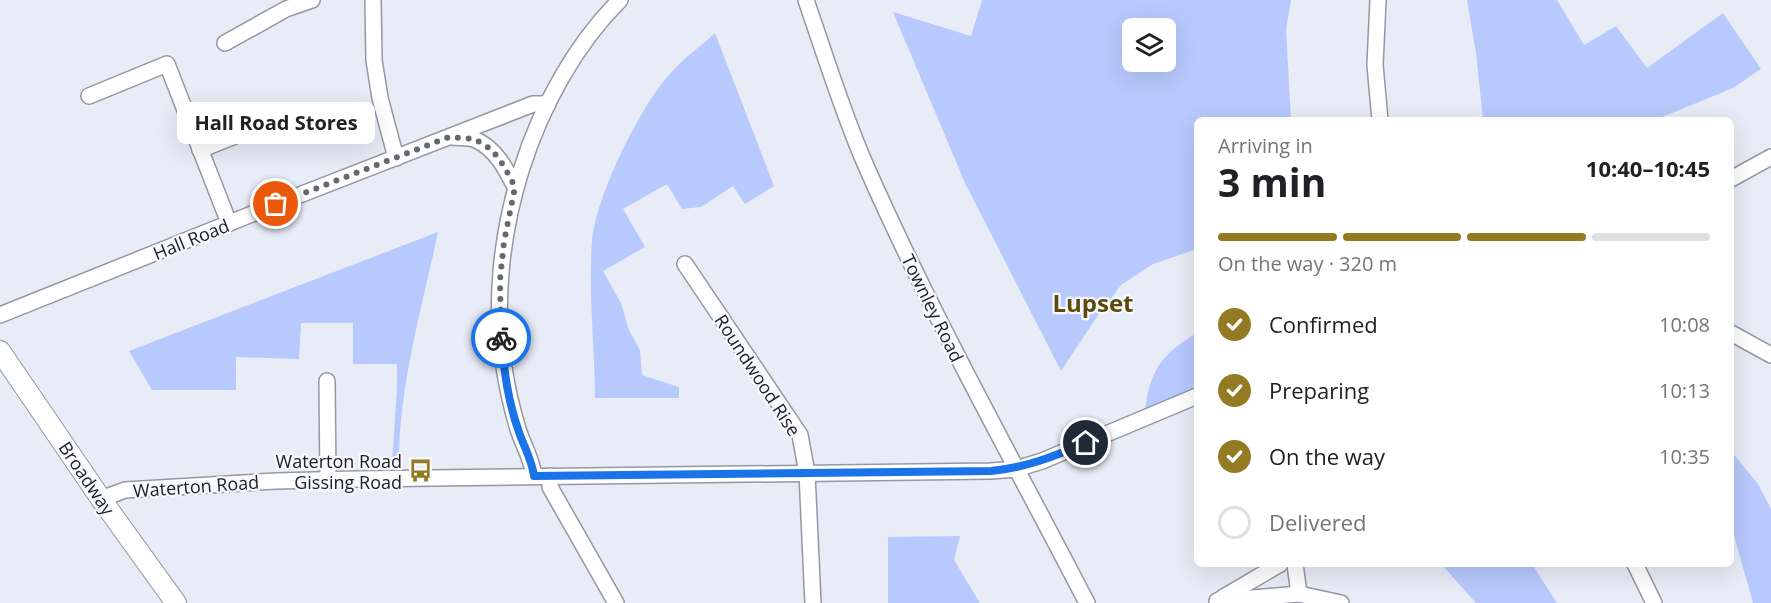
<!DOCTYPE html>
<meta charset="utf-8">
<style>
:root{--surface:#fff;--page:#f2f2f2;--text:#202124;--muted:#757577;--line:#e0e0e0;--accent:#947b23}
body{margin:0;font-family:"Open Sans",sans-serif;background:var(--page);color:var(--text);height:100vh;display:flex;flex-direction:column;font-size:22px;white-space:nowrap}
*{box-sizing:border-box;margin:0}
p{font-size:20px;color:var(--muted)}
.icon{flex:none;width:33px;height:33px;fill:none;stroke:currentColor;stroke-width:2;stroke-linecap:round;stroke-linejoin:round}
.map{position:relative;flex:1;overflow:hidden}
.sheet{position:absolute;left:1194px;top:117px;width:540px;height:450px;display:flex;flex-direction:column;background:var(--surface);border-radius:9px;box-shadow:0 6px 24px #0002}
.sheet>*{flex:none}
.fabs{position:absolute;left:1122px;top:18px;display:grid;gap:12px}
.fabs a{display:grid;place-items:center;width:54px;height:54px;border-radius:9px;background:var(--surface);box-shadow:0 6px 24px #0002;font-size:30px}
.pin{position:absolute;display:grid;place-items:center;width:51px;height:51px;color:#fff;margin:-26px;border:3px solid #fff;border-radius:50%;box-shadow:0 2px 6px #0007}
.courier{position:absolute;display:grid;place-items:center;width:60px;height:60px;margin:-30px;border:4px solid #1a73e8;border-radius:50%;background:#fff;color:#222;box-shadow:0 2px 8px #0007}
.bubble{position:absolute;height:42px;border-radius:9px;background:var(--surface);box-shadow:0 6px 24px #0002;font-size:20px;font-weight:700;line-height:42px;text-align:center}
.summary em{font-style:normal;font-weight:700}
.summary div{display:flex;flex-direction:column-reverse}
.summary{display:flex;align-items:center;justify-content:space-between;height:102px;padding:0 24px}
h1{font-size:39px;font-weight:700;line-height:45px}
.bar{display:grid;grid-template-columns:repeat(4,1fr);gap:9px 6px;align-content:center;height:72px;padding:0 24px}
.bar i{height:8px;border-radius:4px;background:var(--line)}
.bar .active{background:var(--accent)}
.bar p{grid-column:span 4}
ol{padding:0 24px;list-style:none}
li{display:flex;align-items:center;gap:18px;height:66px}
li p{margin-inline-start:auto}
li .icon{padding:6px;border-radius:50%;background:var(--accent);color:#fff;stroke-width:4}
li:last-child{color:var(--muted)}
li i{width:33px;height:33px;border:3px solid var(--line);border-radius:50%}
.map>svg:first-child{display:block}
.green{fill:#b8c9fd;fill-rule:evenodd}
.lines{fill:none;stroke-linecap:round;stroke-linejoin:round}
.minor-casing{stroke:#9598a2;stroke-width:18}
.tertiary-casing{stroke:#9598a2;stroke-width:22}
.minor{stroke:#fff;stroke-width:15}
.tertiary{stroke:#fff;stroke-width:20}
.done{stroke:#66686e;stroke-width:6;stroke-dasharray:0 10.8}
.route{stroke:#1a73e8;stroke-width:8}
.labels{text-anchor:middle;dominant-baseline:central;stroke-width:4.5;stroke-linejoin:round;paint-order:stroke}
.street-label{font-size:18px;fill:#202125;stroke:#f8f9fe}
.poi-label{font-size:18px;fill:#202125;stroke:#f8f9fe;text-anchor:end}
.district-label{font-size:24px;font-weight:bold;fill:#5b4a09;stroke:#f8f9fe}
</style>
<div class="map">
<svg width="1771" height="603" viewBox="0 0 1771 603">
<rect width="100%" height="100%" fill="#e8ecf7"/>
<g class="green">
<path d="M982,0H1291L1286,29L1291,120H1197V249L1153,264L1121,285L1094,321L1061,371L965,183L893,12L971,36ZM1132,28H1166V62H1132Z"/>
<path d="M1467,0H1557L1584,45L1616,26L1647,68L1723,13L1761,69L1733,88L1655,120H1483L1476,53Z"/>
<path d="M715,33L774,186L745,204L733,186L701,207L682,209L667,184L623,209L645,247L603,271L621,303L629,330L640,350L642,375L679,387V398H595C595,346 588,294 592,242C595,198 639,109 668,76C681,60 700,47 715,33Z"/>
<path d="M438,232C422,308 399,385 399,463H392L397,388V364H353V323H301L299,359L236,357V390H152L129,351Z"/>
<path d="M1197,333V396L1144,418C1149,373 1158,356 1197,333Z"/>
<path d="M1731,451L1758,484L1771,509V603H1753L1731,525Z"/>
<path d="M960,536L954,560L980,603H888V537Z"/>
<path d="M1445,564H1532L1557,603H1476L1442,565Z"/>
</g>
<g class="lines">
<defs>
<g id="minor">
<path d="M373,0L374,60L380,98L396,158"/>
<path d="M806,0C825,55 843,114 866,166C932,316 1012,458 1087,603"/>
<path d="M1378,0L1375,65L1380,120"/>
<path d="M225,43L286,9L312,0"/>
<path d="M89,96L167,64L229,223"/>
<path d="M452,137C460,138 470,137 476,140C496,149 506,169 515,187"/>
<path d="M200,150L265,124"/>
<path d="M1731,179L1771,157"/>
<path d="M685,264L800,435L807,473L813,603"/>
<path d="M0,315L292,198L533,104H548"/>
<path d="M1731,333L1771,355"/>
<path d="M327,381L328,480"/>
<path d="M534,476C532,459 523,445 518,429C512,409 507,388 504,367C484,243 531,89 620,0"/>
<path d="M550,476V487L616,603"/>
<path d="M101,499L125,490L276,481L356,479L991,471L1016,469L1042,461L1197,396"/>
<path d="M1295,564L1299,594"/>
<path d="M1635,564L1654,603"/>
<path d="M1222,598L1280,564"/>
<path d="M1217,601L1299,594L1341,603"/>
</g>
<path id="tertiary" d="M0,351L101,499L176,603"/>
</defs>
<use href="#minor" class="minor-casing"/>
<use href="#tertiary" class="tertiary-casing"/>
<use href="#minor" class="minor"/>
<use href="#tertiary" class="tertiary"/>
</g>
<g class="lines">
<path class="done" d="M276,204L449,137L475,139L492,150L504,166L515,187L504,242L500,280L501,338"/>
<path class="route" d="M501,338C504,370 508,402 519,432C524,447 532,460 534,476L991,471C1025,468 1055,456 1086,443"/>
</g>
<defs>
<symbol id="bus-bare" viewBox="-9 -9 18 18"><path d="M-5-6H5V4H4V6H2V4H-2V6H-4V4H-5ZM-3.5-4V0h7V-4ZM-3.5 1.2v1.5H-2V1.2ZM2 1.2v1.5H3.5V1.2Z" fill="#947b23" stroke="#f8f9fe" stroke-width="2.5" paint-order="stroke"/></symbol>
</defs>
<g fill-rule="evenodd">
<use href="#bus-bare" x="404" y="454" width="33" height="33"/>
</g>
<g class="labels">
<g class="street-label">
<text transform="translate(191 239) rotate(-22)">Hall Road</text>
<text transform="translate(933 308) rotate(64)">Townley Road</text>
<text transform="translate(758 375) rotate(57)">Roundwood Rise</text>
<text transform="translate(87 478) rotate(56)">Broadway</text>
<text transform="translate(196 486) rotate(-4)">Waterton Road</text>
</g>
<g class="poi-label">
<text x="402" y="461">Waterton Road<tspan x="402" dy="21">Gissing Road</tspan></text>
</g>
<g class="district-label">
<text x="1093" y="302">Lupset</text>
</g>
</g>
</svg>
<div class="fabs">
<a><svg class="icon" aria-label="layers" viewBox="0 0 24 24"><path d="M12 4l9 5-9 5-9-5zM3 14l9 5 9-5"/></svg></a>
</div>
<div class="pin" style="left:276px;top:204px;background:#ea580c"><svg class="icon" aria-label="bag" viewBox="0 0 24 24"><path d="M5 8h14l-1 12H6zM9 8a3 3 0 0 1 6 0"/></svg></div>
<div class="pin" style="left:1086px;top:443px;background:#1f2937"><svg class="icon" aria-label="home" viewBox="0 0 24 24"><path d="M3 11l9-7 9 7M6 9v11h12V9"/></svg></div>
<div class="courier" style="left:501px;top:338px"><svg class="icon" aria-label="bike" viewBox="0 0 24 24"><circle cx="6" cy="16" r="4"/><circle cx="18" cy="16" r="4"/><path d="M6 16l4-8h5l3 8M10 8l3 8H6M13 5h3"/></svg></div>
<div class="bubble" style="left:177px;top:102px;width:198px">Hall Road Stores</div>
<section class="sheet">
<div class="summary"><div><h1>3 min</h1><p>Arriving in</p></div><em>10:40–10:45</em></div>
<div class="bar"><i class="active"></i><i class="active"></i><i class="active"></i><i></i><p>On the way · 320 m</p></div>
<ol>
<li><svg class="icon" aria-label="check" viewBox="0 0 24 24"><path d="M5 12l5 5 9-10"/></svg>Confirmed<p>10:08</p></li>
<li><svg class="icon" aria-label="check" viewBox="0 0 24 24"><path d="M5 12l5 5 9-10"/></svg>Preparing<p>10:13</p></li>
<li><svg class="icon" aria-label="check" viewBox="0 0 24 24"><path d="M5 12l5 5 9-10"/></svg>On the way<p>10:35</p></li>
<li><i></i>Delivered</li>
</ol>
</section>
</div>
